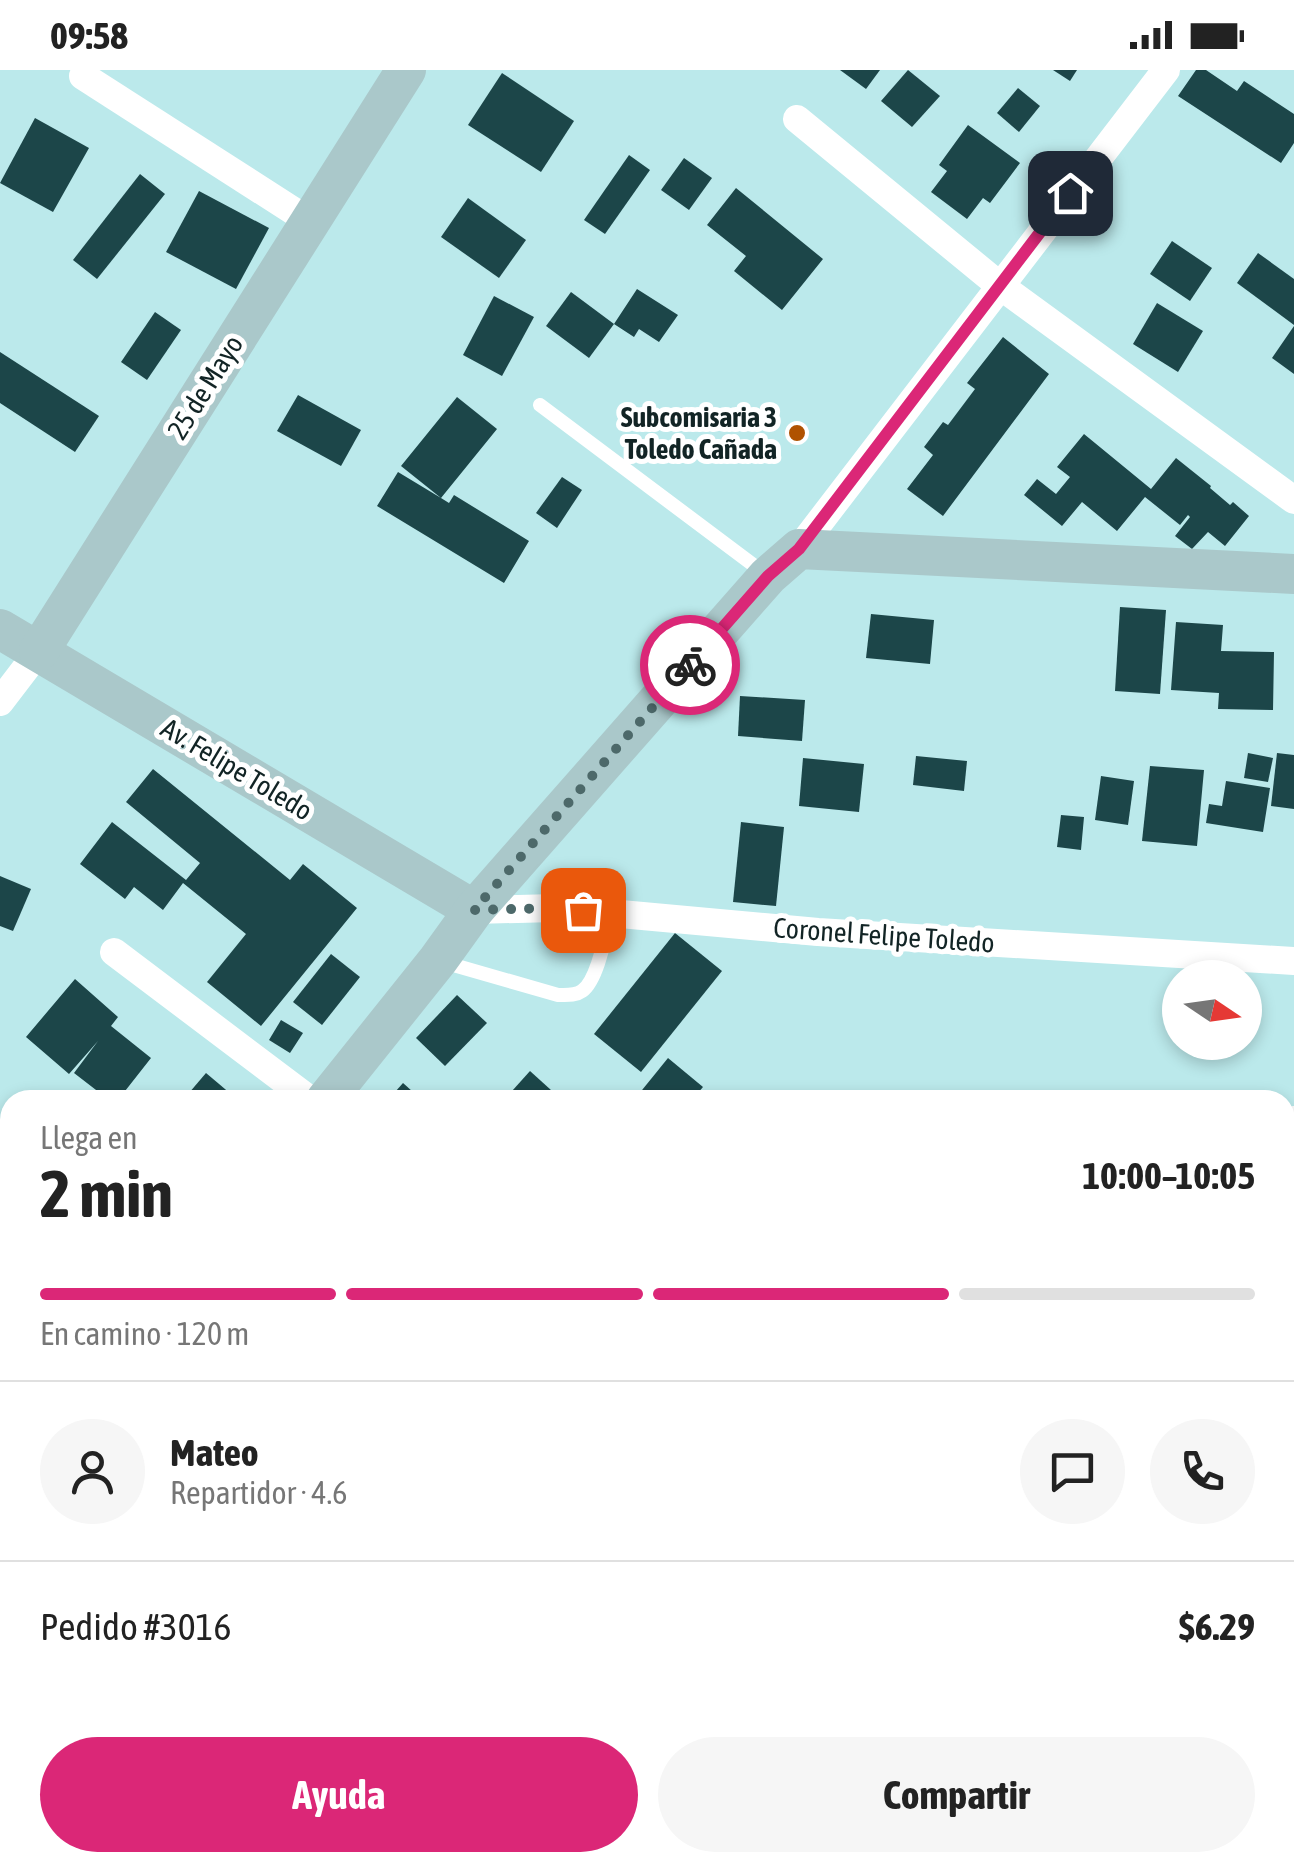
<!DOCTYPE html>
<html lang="es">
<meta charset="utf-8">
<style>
:root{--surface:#fff;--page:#f6f6f6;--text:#222;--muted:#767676;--line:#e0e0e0;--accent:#db2777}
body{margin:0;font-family:"Asap Condensed",sans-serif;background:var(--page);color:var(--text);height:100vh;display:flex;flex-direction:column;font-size:38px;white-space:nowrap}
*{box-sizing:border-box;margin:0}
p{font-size:32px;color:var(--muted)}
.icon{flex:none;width:55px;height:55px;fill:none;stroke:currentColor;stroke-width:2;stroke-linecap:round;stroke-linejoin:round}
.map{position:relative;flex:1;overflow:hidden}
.side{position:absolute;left:0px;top:1020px;width:1295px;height:782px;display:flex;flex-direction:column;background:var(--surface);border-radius:30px 30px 0 0;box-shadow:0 5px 15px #0003}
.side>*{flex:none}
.needle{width:65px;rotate:103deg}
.fabs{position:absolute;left:1162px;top:890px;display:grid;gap:20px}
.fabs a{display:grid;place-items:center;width:100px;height:100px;border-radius:50%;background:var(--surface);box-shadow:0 5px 15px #0003;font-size:50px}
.pin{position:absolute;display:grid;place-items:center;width:85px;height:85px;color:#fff;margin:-42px;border-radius:20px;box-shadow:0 5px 15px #0006}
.courier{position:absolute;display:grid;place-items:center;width:100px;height:100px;margin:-50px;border:8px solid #db2777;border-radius:50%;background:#fff;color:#222;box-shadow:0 2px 12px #0007}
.overview em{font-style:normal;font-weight:700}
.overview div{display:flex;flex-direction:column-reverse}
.overview{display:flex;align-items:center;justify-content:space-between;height:170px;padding:0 40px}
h1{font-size:65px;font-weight:700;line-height:75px}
.bar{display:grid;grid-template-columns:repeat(4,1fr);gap:15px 10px;align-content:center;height:120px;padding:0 40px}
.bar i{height:12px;border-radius:8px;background:var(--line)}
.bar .current{background:var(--accent)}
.bar p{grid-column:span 4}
.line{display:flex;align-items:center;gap:25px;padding:0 40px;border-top:2px solid var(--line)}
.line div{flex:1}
.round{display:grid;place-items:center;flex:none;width:105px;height:105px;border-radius:52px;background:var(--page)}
.action{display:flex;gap:20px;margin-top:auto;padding:20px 40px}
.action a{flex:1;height:115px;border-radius:60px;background:var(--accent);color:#fff;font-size:40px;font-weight:700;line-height:115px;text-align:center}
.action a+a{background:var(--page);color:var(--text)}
.status{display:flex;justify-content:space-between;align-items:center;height:70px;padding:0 50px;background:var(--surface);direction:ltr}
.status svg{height:28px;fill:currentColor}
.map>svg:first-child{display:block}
.building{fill:#1c4649}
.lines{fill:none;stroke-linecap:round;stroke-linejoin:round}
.lane{stroke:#fff;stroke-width:14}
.street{stroke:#fff;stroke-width:28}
.secondary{stroke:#aac8ca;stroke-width:40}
.done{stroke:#4d696a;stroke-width:10;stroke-dasharray:0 18}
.route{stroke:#db2777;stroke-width:12}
.poi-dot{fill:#b05200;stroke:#fff;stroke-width:4}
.labels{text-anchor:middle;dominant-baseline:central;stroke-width:10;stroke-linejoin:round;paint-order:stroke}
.street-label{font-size:28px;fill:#122425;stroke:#fff}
.poi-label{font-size:28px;font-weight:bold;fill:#122425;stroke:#fff;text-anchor:end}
</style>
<div class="status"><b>09:58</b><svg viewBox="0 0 49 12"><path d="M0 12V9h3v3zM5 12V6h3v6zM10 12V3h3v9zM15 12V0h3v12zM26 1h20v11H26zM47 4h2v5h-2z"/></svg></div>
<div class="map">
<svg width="1294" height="1801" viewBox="0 0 1294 1801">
<rect width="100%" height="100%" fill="#bbe9eb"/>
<g class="building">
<path d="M840,0H880L866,19Z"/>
<path d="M908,0L940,26L912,57L881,31Z"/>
<path d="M1053,0H1077L1070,11Z"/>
<path d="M1196,0H1206L1237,21L1244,11L1294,44V73L1281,93L1178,26Z"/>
<path d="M502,3L574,51L541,102L468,55Z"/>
<path d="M1018,18L1040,36L1019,62L997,43Z"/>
<path d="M35,48L89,78L53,142L0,113Z"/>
<path d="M968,55L1020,93L990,133L983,128L967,149L931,122L947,101L939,95Z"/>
<path d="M629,85L650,100L605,164L584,150Z"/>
<path d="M684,88L712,108L689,140L661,120Z"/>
<path d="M140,104L165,124L97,209L73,190Z"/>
<path d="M736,118L823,189L782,240L734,201L746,186L707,155Z"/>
<path d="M199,121L269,158L236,219L166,182Z"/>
<path d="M468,128L526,170L499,208L441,167Z"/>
<path d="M1172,171L1212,198L1190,231L1150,204Z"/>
<path d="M1258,183L1294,209V255L1237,213Z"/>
<path d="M637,219L678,245L659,272L639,259L634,267L614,254Z"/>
<path d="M571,222L614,254L589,288L546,256Z"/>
<path d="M494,226L534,247L502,306L463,285Z"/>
<path d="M1157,233L1203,261L1178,302L1133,274Z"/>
<path d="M155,242L181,260L147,310L121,292Z"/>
<path d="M1294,256V304L1272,288Z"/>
<path d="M1003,267L1049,304L943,446L907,419L933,385L924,377L943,352L948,355L975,319L967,313Z"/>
<path d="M0,282L99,346L75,382L0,333Z"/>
<path d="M298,325L361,360L341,396L277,361Z"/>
<path d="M457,327L497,359L441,428L449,433L454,425L529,471L504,513L377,436L398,402L441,428L401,396Z"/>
<path d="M1084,364L1151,419L1176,388L1211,416L1210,418L1230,435L1233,432L1249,446L1225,476L1208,462L1192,479L1175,466L1190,447L1188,445L1180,455L1145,427L1117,461L1082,432L1062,456L1024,425L1037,409L1056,424L1070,407L1057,397Z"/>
<path d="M562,407L582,420L557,458L536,443Z"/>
<path d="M1120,537L1166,540L1160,624L1115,621Z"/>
<path d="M871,544L934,550L930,594L866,588Z"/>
<path d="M1176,552L1223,555L1221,581L1274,582L1273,640L1218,639L1219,623L1171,620Z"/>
<path d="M740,626L805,630L802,671L738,666Z"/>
<path d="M1248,683L1273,688L1268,712L1244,708Z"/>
<path d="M1277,683L1294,685V739L1271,736Z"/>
<path d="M916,686L967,691L964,721L913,715Z"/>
<path d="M803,688L864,694L859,742L799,736Z"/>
<path d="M1150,696L1204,700L1197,776L1142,771Z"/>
<path d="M153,699L290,810L303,794L357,838L261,956L207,912L246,864L183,813L163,840L134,817L125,829L80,794L112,752L186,810L200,793L126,732Z"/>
<path d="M1101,706L1134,711L1128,755L1095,750Z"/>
<path d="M1226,711L1270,718L1263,762L1206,753L1209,734L1222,736Z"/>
<path d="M1061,745L1084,747L1081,780L1057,777Z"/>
<path d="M741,752L784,757L776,836L733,832Z"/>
<path d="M0,806L31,819L13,861L0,856Z"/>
<path d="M675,863L722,901L641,1002L594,964Z"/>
<path d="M331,884L360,907L322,955L293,932Z"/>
<path d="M75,909L118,947L111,956L151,988L118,1030H109L74,1003L98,971L69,1004L26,967Z"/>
<path d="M457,925L487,953L445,996L416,968Z"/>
<path d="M281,950L303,963L290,983L269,970Z"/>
<path d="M668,988L703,1017L692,1030H634Z"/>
<path d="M530,1001L562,1030H504Z"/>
<path d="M206,1003L238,1030H183Z"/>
<path d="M403,1013L422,1030H388Z"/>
<path d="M1294,1133V1164L1285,1156V1144Z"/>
<path d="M0,1311L10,1319V1343L0,1355Z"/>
<path d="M1294,1385V1470L1288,1477L1285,1475V1395Z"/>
<path d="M0,1473L10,1483V1555L0,1546Z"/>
<path d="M100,1792H144L137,1801H93Z"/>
<path d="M331,1792H377L369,1801H324Z"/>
</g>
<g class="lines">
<g class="lane">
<path d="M540,335L764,503"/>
<path d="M443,892L558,925C567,925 575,926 582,921C598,910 606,862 611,843"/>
<path d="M1285,1257L1294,1266"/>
<path d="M1285,1700L1294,1690"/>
<path d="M873,1792L887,1801"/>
<path d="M1196,1801L1203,1792"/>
</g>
<g class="street">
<path d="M83,6L309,151"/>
<path d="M797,49L999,215L1294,430"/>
<path d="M799,479L1166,0"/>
<path d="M0,632L39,581"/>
<path d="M474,840L555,838L818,862L1294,891"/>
<path d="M114,882L310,1030"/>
<path d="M1285,1060L1294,1050"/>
<path d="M0,1251L10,1260"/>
<path d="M0,1764L10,1773"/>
<path d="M31,1792L40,1801"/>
<path d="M584,1792L594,1801"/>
</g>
<g class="secondary">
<path d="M0,559L474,840"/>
<path d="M39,581L406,0"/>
<path d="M326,1030L438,890L474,840L768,506L799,479L1294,504"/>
<path d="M0,1413L10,1402"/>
</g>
</g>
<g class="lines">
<path class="done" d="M583,840L556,838L474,840L690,595"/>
<path class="route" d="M690,595L768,506L799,479L1070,123"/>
</g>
<circle class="poi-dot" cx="797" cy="363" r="10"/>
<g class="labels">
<g class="street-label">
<text transform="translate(205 317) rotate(-58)">25 de Mayo</text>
<text transform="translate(237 699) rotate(31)">Av. Felipe Toledo</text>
<text transform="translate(884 865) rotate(4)">Coronel Felipe Toledo</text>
</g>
<g class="poi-label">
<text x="777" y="347">Subcomisaria 3<tspan x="777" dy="32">Toledo Cañada</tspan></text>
</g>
</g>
</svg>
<div class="fabs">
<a><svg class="needle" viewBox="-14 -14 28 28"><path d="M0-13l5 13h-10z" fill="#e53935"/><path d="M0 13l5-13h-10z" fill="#767676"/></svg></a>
</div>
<div class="pin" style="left:583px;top:840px;background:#ea580c"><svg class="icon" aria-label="bag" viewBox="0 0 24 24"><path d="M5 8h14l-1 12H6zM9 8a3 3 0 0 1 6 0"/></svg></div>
<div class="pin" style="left:1070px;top:123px;background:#1f2937"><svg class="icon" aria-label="home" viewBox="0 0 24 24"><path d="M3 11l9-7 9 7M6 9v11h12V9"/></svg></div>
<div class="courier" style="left:690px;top:595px"><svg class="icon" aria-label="bike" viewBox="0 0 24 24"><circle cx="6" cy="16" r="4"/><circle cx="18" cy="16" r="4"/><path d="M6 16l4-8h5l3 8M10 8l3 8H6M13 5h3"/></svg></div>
<section class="side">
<div class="overview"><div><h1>2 min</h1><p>Llega en</p></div><em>10:00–10:05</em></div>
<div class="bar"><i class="current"></i><i class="current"></i><i class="current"></i><i></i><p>En camino · 120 m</p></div>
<div class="line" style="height:180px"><a class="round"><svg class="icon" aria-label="person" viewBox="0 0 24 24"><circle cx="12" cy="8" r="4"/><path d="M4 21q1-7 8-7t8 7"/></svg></a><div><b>Mateo</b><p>Repartidor · 4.6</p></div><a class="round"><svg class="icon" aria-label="chat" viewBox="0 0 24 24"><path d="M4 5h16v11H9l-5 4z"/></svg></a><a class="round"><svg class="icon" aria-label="phone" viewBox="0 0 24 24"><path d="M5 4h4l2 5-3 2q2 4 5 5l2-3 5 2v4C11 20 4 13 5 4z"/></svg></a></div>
<div class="line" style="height:130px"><div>Pedido #3016</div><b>$6.29</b></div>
<div class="action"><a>Ayuda</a><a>Compartir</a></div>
</section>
</div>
